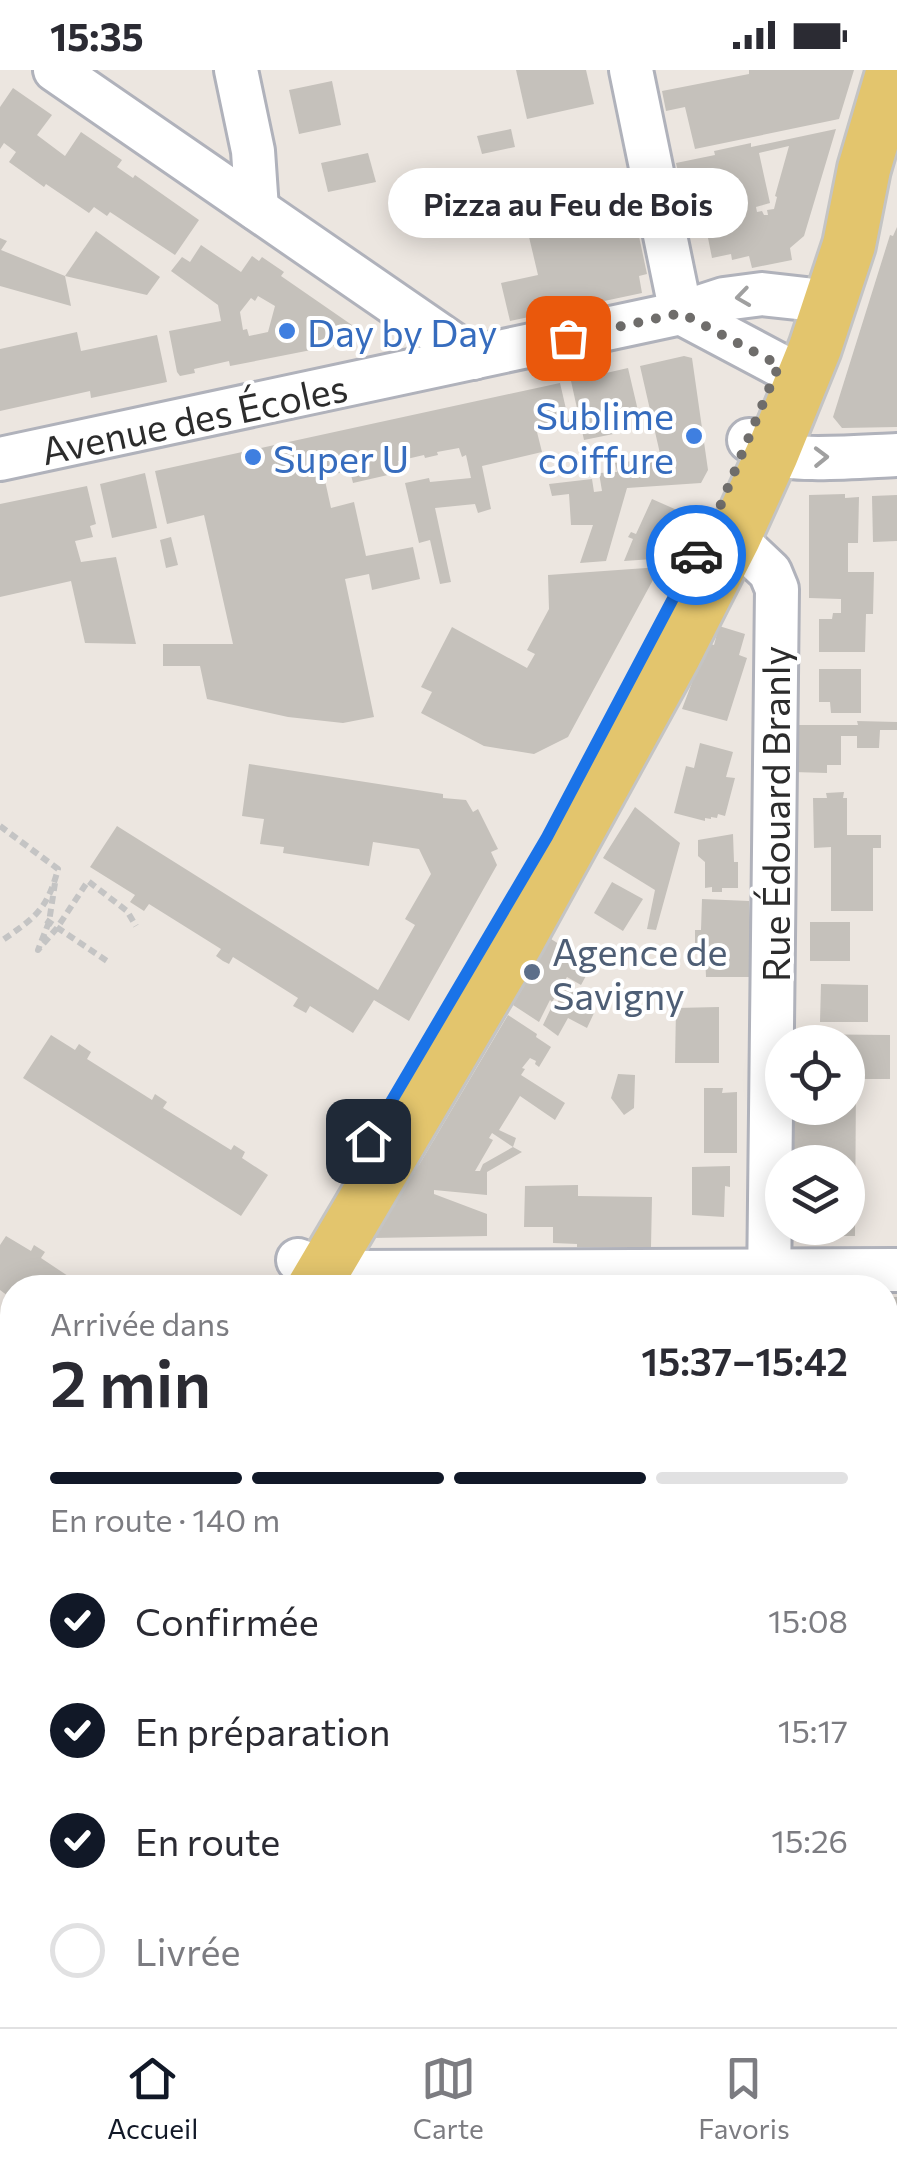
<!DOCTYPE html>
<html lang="fr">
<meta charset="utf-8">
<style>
:root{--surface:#fff;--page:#f7f7f7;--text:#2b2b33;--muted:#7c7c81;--line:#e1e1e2;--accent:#111827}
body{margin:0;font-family:Commissioner,sans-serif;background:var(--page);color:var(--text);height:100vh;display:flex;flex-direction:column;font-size:38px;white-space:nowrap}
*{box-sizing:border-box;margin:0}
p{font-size:32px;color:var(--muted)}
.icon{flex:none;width:55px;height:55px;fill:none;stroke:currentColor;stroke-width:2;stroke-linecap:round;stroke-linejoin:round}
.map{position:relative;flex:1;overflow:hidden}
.details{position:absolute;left:0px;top:1205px;width:898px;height:752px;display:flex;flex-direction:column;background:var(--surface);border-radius:40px 40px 0 0;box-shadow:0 5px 25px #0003}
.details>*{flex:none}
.controls{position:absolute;left:765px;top:955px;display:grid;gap:20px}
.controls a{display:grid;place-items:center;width:100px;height:100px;border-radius:50%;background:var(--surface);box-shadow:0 5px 25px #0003;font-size:50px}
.pin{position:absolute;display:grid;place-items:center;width:85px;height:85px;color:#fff;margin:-42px;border-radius:20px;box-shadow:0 5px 15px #0006}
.courier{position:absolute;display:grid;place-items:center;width:100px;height:100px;margin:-50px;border:8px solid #1a73e8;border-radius:50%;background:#fff;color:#222;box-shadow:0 2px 12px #0007}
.bubble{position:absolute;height:70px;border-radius:35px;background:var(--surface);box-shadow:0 5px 25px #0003;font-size:32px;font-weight:600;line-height:70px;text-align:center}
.head em{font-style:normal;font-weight:600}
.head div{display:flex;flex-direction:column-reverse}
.head{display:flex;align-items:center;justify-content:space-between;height:170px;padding:0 50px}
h1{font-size:65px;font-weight:600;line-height:75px}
.bar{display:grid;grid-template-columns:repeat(4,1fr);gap:15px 10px;align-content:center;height:120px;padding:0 50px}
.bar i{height:12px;border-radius:8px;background:var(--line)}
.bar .on{background:var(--accent)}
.bar p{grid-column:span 4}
ol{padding:0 50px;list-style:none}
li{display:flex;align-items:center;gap:30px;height:110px}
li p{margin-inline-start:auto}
li .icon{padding:10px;border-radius:50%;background:var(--accent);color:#fff;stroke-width:4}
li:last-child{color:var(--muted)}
li i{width:55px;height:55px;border:5px solid var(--line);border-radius:50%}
.status{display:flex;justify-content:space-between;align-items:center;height:70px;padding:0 50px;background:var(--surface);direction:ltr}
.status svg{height:28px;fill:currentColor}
.tabs{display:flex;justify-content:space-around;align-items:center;height:140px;border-top:2px solid var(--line);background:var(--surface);font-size:28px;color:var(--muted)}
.tabs a{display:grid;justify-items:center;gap:5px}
.tabs .on{color:var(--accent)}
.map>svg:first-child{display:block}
.building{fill:#c5c1bb;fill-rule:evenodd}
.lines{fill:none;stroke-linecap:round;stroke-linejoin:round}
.minor-casing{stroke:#b0b2bb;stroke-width:48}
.major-casing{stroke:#c4c4c4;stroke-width:58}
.path{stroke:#c4c4c4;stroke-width:6;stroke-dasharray:8 5;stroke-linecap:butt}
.minor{stroke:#fff;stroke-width:42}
.major{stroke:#e3c56d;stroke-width:52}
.oneway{stroke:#a0a0a0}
.done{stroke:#6f6d6b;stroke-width:10;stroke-dasharray:0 18}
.route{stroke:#1a73e8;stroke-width:12}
.shop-dot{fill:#3f7fe0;stroke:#fff;stroke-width:4}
.service-dot{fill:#5c6f8a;stroke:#fff;stroke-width:4}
.labels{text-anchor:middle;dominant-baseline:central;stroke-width:8;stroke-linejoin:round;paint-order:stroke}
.shop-label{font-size:38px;fill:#366cbe;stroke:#fff;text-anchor:start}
.street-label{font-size:38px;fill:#2c2c2c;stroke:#fff}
.service-label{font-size:38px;fill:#4e5e75;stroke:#fff;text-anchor:start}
</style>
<div class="status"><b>15:35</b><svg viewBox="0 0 49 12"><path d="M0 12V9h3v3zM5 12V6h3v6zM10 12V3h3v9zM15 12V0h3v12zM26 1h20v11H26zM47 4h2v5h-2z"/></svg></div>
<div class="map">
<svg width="897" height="1957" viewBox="0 0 897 1957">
<rect width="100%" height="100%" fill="#ece6e0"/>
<g class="building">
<path d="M516,0H586L594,34L527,49Z"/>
<path d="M749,0H854L839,49L695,79L685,37L666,41L662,21L749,4Z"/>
<path d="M332,11L341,55L299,64L289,20Z"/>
<path d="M13,18L52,45L37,65L65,86L81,62L122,90L117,97L133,108L135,105L199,150L175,185L110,142L107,146L94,137L89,143L46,114L44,117L9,92L16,82L4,73L0,79V37Z"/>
<path d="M511,59L515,77L482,84L477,66Z"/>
<path d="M836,59L804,166L790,178L792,190L752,198L749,186L732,190L731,184L712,188L703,143L714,141L716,147L730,144L727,131L687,140L676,93L715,85L714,81L751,73V77ZM789,76L775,126L777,127L774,139L767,140L768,145H764L762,141L757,142L756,137L770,133L759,83Z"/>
<path d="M368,83L376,112L328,122L321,93Z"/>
<path d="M580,116L590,164L603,162L597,132L630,124L647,204L639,206L642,223L510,251L501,213L538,205L529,167L552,162L544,124Z"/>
<path d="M897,157V357L842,358L833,347L890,165L893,166Z"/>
<path d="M96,161L160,207L147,225L65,206Z"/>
<path d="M0,168L7,171L1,180L65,206L71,236L0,216Z"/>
<path d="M201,175L241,202L252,186L259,191L262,187L284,202L281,206L362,262L357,271L230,296L229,291L194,299L195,303L180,306L177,302L169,261L221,251L218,235L171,201L182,187L190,192ZM258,226L275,236L268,262L249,266L247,259L243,260L240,242L251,228L255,231Z"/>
<path d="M77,262L81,281L157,265L167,312L91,328L90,321L0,341V279Z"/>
<path d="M684,286L692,288L708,400L701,413L627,418L606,491L580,493L593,455H571L569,424L552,426L549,414L592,409L594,422L602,421L599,403L617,402L615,393L661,388L640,296Z"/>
<path d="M628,298L639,345L626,349L627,355L622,356L623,362L584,370L571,311Z"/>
<path d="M560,313L569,352L556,354L558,360L551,362L550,355L536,358L542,382L482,396L491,439L478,443L475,434L435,438L451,512L440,514L430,470L419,473L405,413L429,408L430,412L471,408L466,385L462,387L459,378L437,382L438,385L425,388L424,385L398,391L401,402L353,413L350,401L324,406L331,438L354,432L366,486L413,477L420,509L372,520L369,504L345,509L374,647L343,653L288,647L207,629L200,596H163V574H233L204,445L167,454L155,401Z"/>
<path d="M145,403L157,458L112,468L100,414Z"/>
<path d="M87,416L96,454L90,456L93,467L75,471L81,492L116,487L136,574L85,573L71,511L0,527V434Z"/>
<path d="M845,424V428L859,427L858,473H848V502H874L873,544H866L865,582H819V549H832L833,543H841V529L809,528V425Z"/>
<path d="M897,425V471L873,472L872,426Z"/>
<path d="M652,429L686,444L667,484L657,480L653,489L624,491L633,469L628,467L631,462L636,464Z"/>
<path d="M171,467L178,495L166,498L160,470Z"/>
<path d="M660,497L568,667L534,684L484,676L421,643L432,622L421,617L452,557L527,598L535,584L527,580L549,539L548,505Z"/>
<path d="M719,556L745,564L739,585L747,588L727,651L682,639L707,573L714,575Z"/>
<path d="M819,599H861V643H831L830,632H819Z"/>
<path d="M857,651L897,652V660H880L879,678H857V666H841V695H827V703L793,702L794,655H858Z"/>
<path d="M700,673L733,682L726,707L735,708L725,746L718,744L717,748L711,747V749L705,748V751L674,743L686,696L694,698Z"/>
<path d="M249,694L443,724V728L466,730L473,742L478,739L498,779L491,782L497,795L409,951L374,930L353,963L310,936L306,943L293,936L298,928L233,887L229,894L223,891L216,886L221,879L149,834L144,841L130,832L135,825L90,797L117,756L378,920L415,855L405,849L431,804L419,779L373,772L369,796L283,783L284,777L260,774L264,749L242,746Z"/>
<path d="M844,722L843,728H847V765H881V778H873V841H831V777L814,778L813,728H827L826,723Z"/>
<path d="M635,737L680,773L656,860L647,859L655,820L603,788Z"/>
<path d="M733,764L734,792H738V818H722V822H712V817L705,818V792L698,786V770Z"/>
<path d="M612,812L643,829L623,861L594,843Z"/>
<path d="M702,829L749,831L750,850H753L750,907H706L705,884L695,883V860H701Z"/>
<rect x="810" y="852" width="40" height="39"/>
<path d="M551,869L578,886L573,896L587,904L581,915L567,907L552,932L550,930L539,952L513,935Z"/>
<path d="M821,914L868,915V952H820Z"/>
<path d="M566,918L579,925L576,934L594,943L587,958L568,948L558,966L543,955L554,932L557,933Z"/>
<path d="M719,937V993H675L676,938Z"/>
<path d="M508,945L537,964L536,967L551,977L539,997L535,994L536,991L530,988L522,998L525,999L521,1005L565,1033L555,1050L520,1026L499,1060L516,1068L513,1077L492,1063L489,1068L493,1070L475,1101H480L483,1094L513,1077L522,1082L487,1102V1125L434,1120V1124L487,1144V1166L372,1168L417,1094L419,1095Z"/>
<path d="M791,964L890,965V1009H856L855,1166H801V1158H848V1092H790V1049H802V1038H848V972H791Z"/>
<path d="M51,965L75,980L79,974L91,982L87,989L152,1030L155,1024L167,1032L163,1038L231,1080L234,1075L245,1082L242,1088L268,1105L241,1146L23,1008Z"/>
<path d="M618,1004L635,1005L634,1038L624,1045L611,1028Z"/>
<path d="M704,1018H723L722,1023L737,1022V1083H704Z"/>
<path d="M730,1096V1117L725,1116L724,1147L692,1145V1097Z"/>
<path d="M578,1115V1126L652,1127L651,1177H577V1174L553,1173V1157H524L525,1116Z"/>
<path d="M6,1166L31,1181L34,1175L45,1182L41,1188L86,1218H12V1229L0,1220V1175Z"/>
<rect x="885" y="1227" width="12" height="25"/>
<path d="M12,1452V1488L0,1481Z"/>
<path d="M0,1557L12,1564V1643L0,1637Z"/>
<path d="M0,1900H12V1936H7V1929H0Z"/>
<rect x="105" y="1945" width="51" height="6"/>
<rect x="254" y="1945" width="83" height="11"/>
<path d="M350,1945H404V1953L351,1955Z"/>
<path d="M431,1945H486V1951H432Z"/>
<path d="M657,1945H697V1957H663L661,1950Z"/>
<path d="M812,1947L854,1948L855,1957H812Z"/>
</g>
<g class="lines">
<defs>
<g id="minor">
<path d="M55,0L473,288"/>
<path d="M236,0L253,81L257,139"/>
<path d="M631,0L681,243"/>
<path d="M681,243L779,295"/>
<path d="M749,370C750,370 760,380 761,380C785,394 867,386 897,385"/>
<path d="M0,389L681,243L724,229L762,224L806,229"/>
<path d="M734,468L770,502L777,519L769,1218"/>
<path d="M298,1190L323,1199L346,1202L897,1200"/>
<path d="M0,1532L12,1538"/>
<path d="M0,1858H12"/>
<path d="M765,1957V1945"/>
</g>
<g id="major">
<path d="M313,1218L517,872L674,586L734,468L772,384L815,278L849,175L864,99L893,0"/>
<path d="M0,1714L12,1692"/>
<path d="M0,1770L12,1748"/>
</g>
</defs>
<use href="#minor" class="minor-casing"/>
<use href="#major" class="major-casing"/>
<g class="path">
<path d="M0,756L58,799C47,841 34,848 0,872"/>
<path d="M55,813L49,852L38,880L57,858L88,811L127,841L136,856"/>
<path d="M46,850L107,891"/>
</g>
<use href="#minor" class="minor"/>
<use href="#major" class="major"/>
</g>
<defs><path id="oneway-chevron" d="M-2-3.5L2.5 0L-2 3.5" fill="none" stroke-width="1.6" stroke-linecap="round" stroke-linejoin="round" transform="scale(2.5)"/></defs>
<g class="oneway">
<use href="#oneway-chevron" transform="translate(743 227) rotate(172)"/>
<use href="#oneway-chevron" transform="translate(821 387) rotate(-1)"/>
</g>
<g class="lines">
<path class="done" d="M568,268L681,243L779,295L714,451L696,485"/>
<path class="route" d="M368,1071L547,767L696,485"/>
</g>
<g class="shop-dot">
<circle cx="287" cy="261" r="10"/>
<circle cx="694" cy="366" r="10"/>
<circle cx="253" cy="387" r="10"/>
</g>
<circle class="service-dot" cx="532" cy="902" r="10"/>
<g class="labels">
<g class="shop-label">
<text x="307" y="261">Day by Day</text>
<text x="674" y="344" text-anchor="end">Sublime<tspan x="674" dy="44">coiffure</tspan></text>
<text x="273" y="387">Super U</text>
</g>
<g class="street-label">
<text transform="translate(194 348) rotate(-12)">Avenue des Écoles</text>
<text transform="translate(774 744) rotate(-90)">Rue Édouard Branly</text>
</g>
<g class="service-label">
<text x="552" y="880">Agence de<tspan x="552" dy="44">Savigny</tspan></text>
</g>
</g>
</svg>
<div class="controls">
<a><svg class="icon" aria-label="locate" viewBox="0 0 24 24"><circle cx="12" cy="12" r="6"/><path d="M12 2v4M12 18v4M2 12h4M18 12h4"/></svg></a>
<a><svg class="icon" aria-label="layers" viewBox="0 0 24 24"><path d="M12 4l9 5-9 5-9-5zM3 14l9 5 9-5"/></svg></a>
</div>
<div class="pin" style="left:568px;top:268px;background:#ea580c"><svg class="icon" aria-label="bag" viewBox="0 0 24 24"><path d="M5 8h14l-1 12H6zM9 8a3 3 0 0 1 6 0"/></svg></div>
<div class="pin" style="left:368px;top:1071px;background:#1f2937"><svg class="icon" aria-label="home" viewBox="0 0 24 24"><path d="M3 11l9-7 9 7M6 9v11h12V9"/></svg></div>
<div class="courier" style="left:696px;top:485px"><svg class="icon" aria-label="car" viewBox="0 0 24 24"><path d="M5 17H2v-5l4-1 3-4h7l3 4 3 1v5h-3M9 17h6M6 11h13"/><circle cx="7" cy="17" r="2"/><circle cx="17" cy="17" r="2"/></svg></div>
<div class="bubble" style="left:388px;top:98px;width:360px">Pizza au Feu de Bois</div>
<section class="details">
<div class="head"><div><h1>2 min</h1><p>Arrivée dans</p></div><em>15:37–15:42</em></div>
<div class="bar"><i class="on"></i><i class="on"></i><i class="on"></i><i></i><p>En route · 140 m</p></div>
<ol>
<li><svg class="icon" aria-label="check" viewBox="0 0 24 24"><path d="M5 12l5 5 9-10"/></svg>Confirmée<p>15:08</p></li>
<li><svg class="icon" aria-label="check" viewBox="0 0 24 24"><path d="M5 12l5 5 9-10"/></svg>En préparation<p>15:17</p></li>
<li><svg class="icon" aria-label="check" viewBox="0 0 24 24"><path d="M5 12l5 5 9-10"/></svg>En route<p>15:26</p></li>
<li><i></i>Livrée</li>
</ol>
</section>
</div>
<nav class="tabs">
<a class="on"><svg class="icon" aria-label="home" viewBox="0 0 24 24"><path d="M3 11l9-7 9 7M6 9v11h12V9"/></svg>Accueil</a>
<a><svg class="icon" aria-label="map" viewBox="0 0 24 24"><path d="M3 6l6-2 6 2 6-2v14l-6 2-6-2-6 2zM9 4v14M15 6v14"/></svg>Carte</a>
<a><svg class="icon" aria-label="saved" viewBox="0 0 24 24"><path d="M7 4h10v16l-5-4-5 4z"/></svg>Favoris</a>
</nav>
